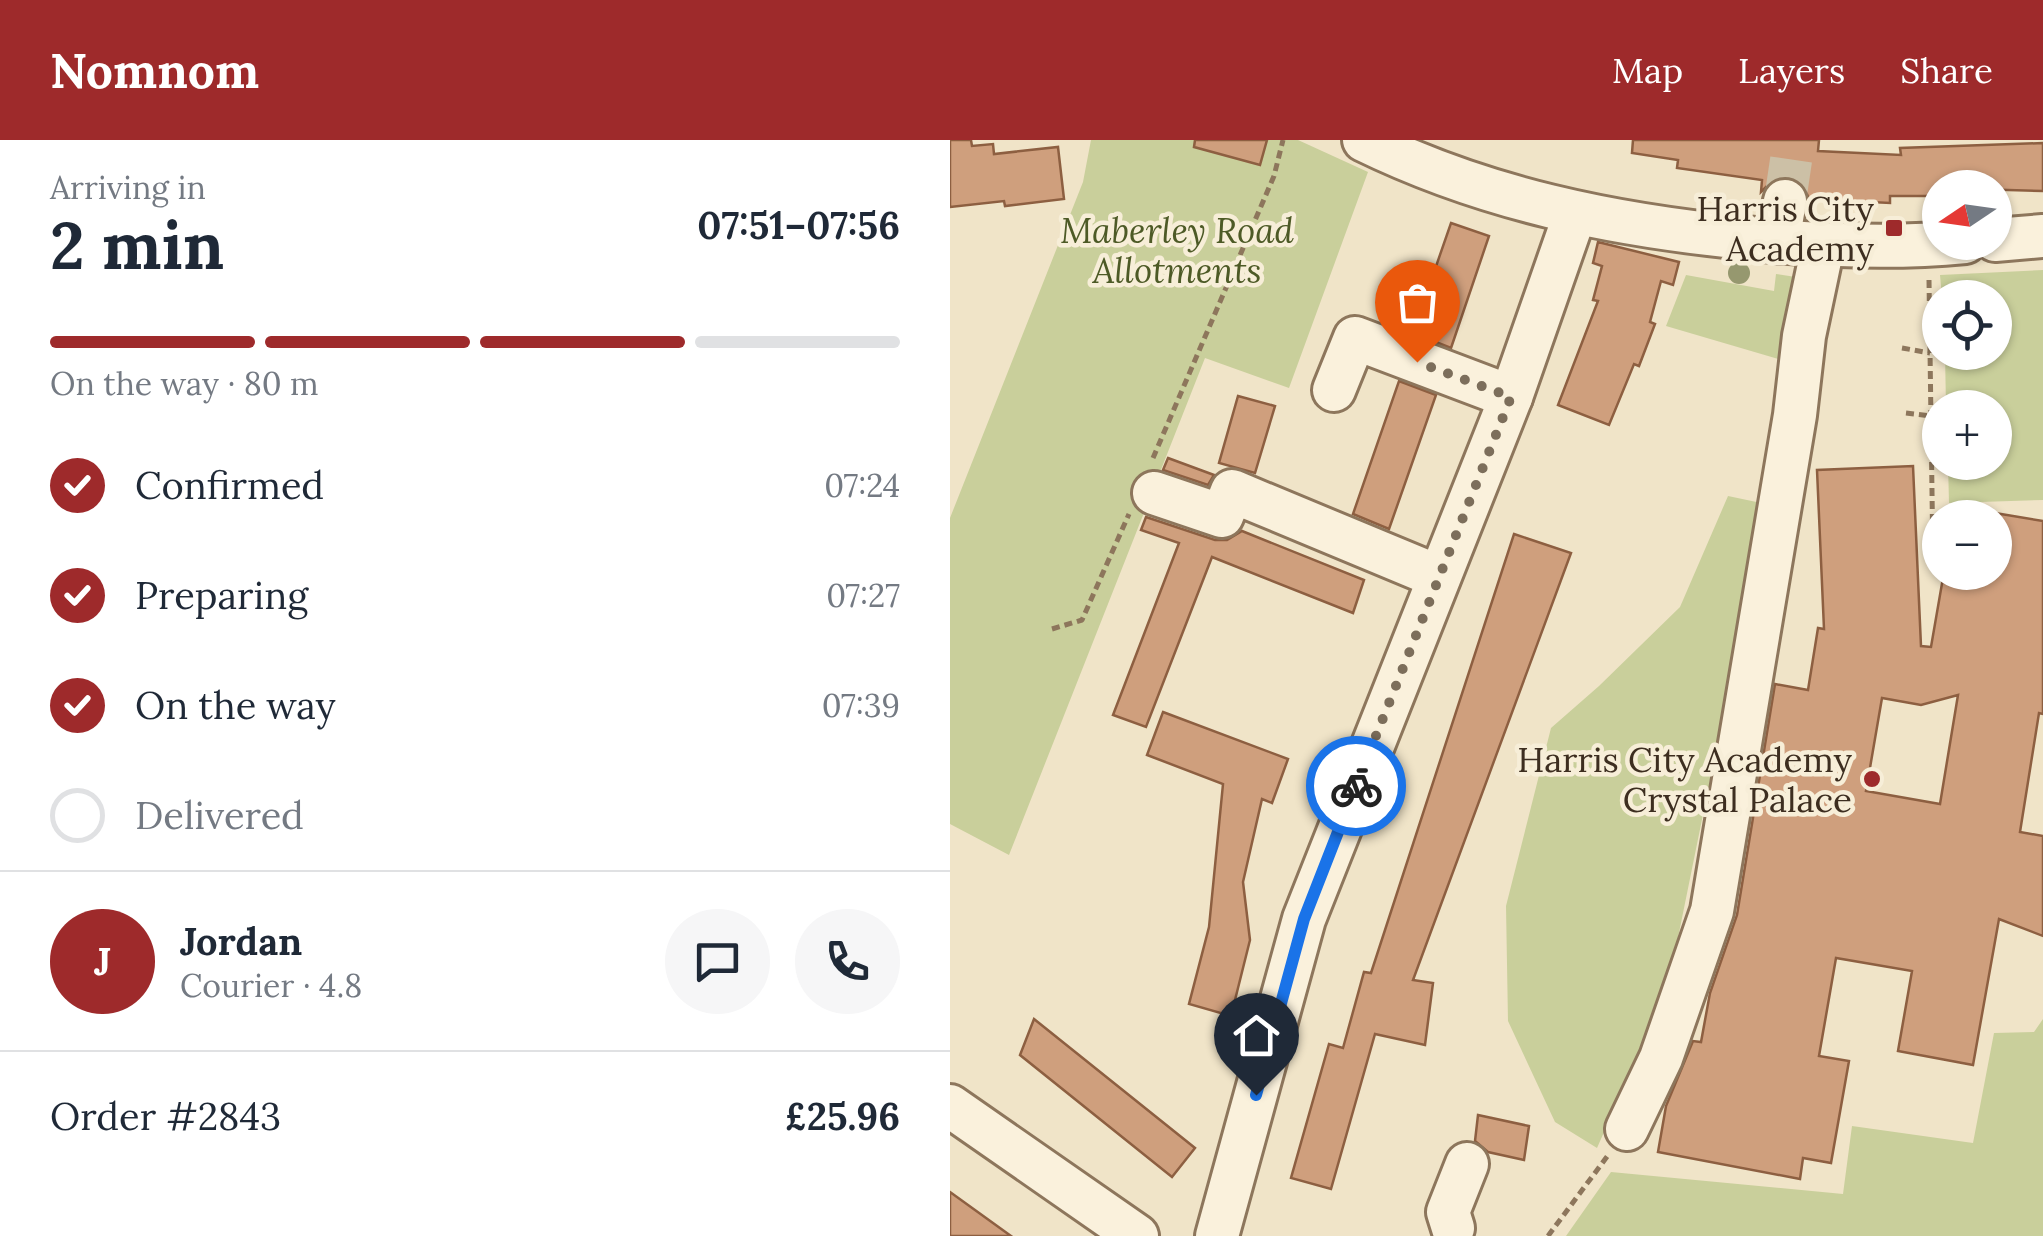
<!DOCTYPE html>
<meta charset="utf-8">
<style>
:root{--surface:#fff;--page:#f6f6f7;--text:#1f2937;--muted:#747a83;--line:#e0e1e3;--accent:#9e2a2b}
body{margin:0;font-family:Lora,serif;background:var(--page);color:var(--text);height:100vh;display:flex;flex-direction:column;font-size:38px;white-space:nowrap}
*{box-sizing:border-box;margin:0}
p{font-size:32px;color:var(--muted)}
.icon{flex:none;width:55px;height:55px;fill:none;stroke:currentColor;stroke-width:2;stroke-linecap:round;stroke-linejoin:round}
.map{position:relative;flex:1;overflow:hidden}
.sheet{display:flex;flex-direction:column;background:var(--surface);width:950px}
.sheet>*{flex:none}
.needle{width:65px;rotate:257deg}
.fabs{position:absolute;left:972px;top:30px;display:grid;gap:20px}
.fabs a{display:grid;place-items:center;width:90px;height:90px;border-radius:50%;background:var(--surface);box-shadow:0 2px 8px #0004;font-size:50px}
.pin{position:absolute;display:grid;place-items:center;width:85px;height:85px;color:#fff;margin:-102px -42px;border-radius:50% 50% 50% 0;rotate:-45deg;box-shadow:0 0 10px #0007}
.pin .icon{rotate:45deg}
.courier{position:absolute;display:grid;place-items:center;width:100px;height:100px;margin:-50px;border:8px solid #1a73e8;border-radius:50%;background:#fff;color:#222;box-shadow:0 2px 12px #0007}
.head em{font-style:normal;font-weight:800}
.head div{display:flex;flex-direction:column-reverse}
.head{display:flex;align-items:center;justify-content:space-between;height:170px;padding:0 50px}
h1{font-size:65px;font-weight:800;line-height:75px}
.bar{display:grid;grid-template-columns:repeat(4,1fr);gap:15px 10px;align-content:center;height:120px;padding:0 50px}
.bar i{height:12px;border-radius:8px;background:var(--line)}
.bar .active{background:var(--accent)}
.bar p{grid-column:span 4}
.line{display:flex;align-items:center;gap:25px;padding:0 50px;border-top:2px solid var(--line)}
.line div{flex:1}
.round{display:grid;place-items:center;flex:none;width:105px;height:105px;border-radius:52px;background:var(--page)}
ol{padding:0 50px;list-style:none}
li{display:flex;align-items:center;gap:30px;height:110px}
li p{margin-inline-start:auto}
li .icon{padding:10px;border-radius:50%;background:var(--accent);color:#fff;stroke-width:4}
li:last-child{color:var(--muted)}
li i{width:55px;height:55px;border:5px solid var(--line);border-radius:50%}
header{display:flex;align-items:center;gap:60px;box-sizing:border-box;height:140px;padding:0 50px;background:var(--accent);color:#fff}
header strong{font-size:48px}
nav{display:flex;gap:55px;margin-inline-start:auto;font-size:35px}
main{display:flex;flex:1;min-height:0}
.map>svg:first-child{display:block}
.green{fill:#c9cf9b}
.building{fill:#cf9f7d;stroke:#8d5f41;stroke-width:2.5;fill-rule:evenodd}
.lines{fill:none;stroke-linecap:round;stroke-linejoin:round}
.minor-tunnel{stroke:#ccc0a6;stroke-width:42;stroke-dasharray:42 21;stroke-linecap:butt}
.minor-casing{stroke:#8d765c;stroke-width:48}
.path{stroke:#8d765c;stroke-width:5;stroke-dasharray:8 5;stroke-linecap:butt}
.minor{stroke:#faf1dc;stroke-width:42}
.tree{fill:#96986f}
.done{stroke:#7c6e5b;stroke-width:10;stroke-dasharray:0 18}
.route{stroke:#1a73e8;stroke-width:12}
.poi-dot{fill:#9e2a2b;stroke:#f7eed8;stroke-width:4}
.labels{text-anchor:middle;dominant-baseline:central;stroke-width:9;stroke-linejoin:round;paint-order:stroke}
.poi-label{font-size:35px;fill:#3d2e20;stroke:#f7eed8;text-anchor:end}
.park-label{font-size:35px;font-style:italic;fill:#4d5a26;stroke:#f7eed8}
</style>
<header>
<strong>Nomnom</strong>
<nav><a>Map</a><a>Layers</a><a>Share</a></nav>
</header>
<main>
<section class="sheet">
<div class="head"><div><h1>2 min</h1><p>Arriving in</p></div><em>07:51–07:56</em></div>
<div class="bar"><i class="active"></i><i class="active"></i><i class="active"></i><i></i><p>On the way · 80 m</p></div>
<ol>
<li><svg class="icon" aria-label="check" viewBox="0 0 24 24"><path d="M5 12l5 5 9-10"/></svg>Confirmed<p>07:24</p></li>
<li><svg class="icon" aria-label="check" viewBox="0 0 24 24"><path d="M5 12l5 5 9-10"/></svg>Preparing<p>07:27</p></li>
<li><svg class="icon" aria-label="check" viewBox="0 0 24 24"><path d="M5 12l5 5 9-10"/></svg>On the way<p>07:39</p></li>
<li><i></i>Delivered</li>
</ol>
<div class="line" style="height:180px"><b class="round" style="background:var(--accent);color:#fff">J</b><div><b>Jordan</b><p>Courier · 4.8</p></div><a class="round"><svg class="icon" aria-label="chat" viewBox="0 0 24 24"><path d="M4 5h16v11H9l-5 4z"/></svg></a><a class="round"><svg class="icon" aria-label="phone" viewBox="0 0 24 24"><path d="M5 4h4l2 5-3 2q2 4 5 5l2-3 5 2v4C11 20 4 13 5 4z"/></svg></a></div>
<div class="line" style="height:130px"><div>Order #2843</div><b>£25.96</b></div>
</section>
<div class="map">
<svg width="1093" height="1096" viewBox="0 0 1093 1096">
<rect width="100%" height="100%" fill="#f0e4c8"/>
<g class="green">
<path d="M141,0H348L418,32L339,248L255,218L59,715L0,684V378L133,42Z"/>
<path d="M1093,130V360L999,363L998,323L1045,322V268L996,267L995,213L1045,212V158L992,157L990,135Z"/>
<path d="M826,134L852,138L832,220L716,186L736,135L824,151Z"/>
<path d="M778,356L816,364L718,847L647,1008L605,982L558,881L556,766L601,588L649,546L730,467Z"/>
<path d="M1093,879V1096H616L661,1032L893,1054L902,986L1023,1003L1044,893L1084,892Z"/>
</g>
<g class="building">
<path d="M0,0H21L22,6L43,4L44,14L108,7L114,59L55,66L54,61L0,67Z"/>
<path d="M245,0H317L310,25L244,7Z"/>
<path d="M683,0H869L868,11L951,15L950,8L1093,3V51L990,48V56H940V63L859,59L852,42L840,37L825,38L811,52L812,40L727,28L728,20L682,13Z"/>
<path d="M501,83L539,96L501,208L463,193Z"/>
<path d="M648,102L729,122L723,145L711,141L700,182L705,184L689,226L684,224L659,285L608,265L648,161L643,160L652,126L643,123Z"/>
<path d="M449,241L486,255L439,389L403,374Z"/>
<path d="M288,256L325,266L305,333L269,323Z"/>
<path d="M218,318L264,335L258,345L213,330Z"/>
<path d="M963,326L971,506L981,507L994,432H1045V373L1093,381V574L1089,573L1070,692L1093,696V796L1049,779L1023,925L948,911L962,831L886,818L869,916L899,921L881,1023L853,1018L850,1039L708,1012L716,966L743,901L751,902L760,853L787,775L825,544L858,550L868,488L874,489L867,330ZM1008,555L990,664L916,651L932,558L971,565Z"/>
<path d="M196,377L265,400H277L292,391L414,440L403,473L262,417L196,587L163,575L229,403L191,390Z"/>
<path d="M564,394L621,413L463,840L483,843L475,905L425,894L381,1049L341,1038L379,904L393,908L414,832L421,833Z"/>
<path d="M213,572L338,619L322,663L312,659L293,742L300,800L281,876L239,864L259,787L273,644L197,615Z"/>
<path d="M84,879L245,1008L222,1037L70,915Z"/>
<path d="M528,975L579,986L574,1020L538,1012L525,1001Z"/>
<path d="M0,1052L61,1096H0Z"/>
</g>
<g class="lines">
<path class="minor-tunnel" d="M835,61L844,0"/>
<defs>
<g id="minor">
<path d="M414,0C535,59 662,85 795,98C869,106 941,109 1015,102"/>
<path d="M1045,100L1093,96"/>
<path d="M828,102L835,61"/>
<path d="M384,250L405,198L561,257"/>
<path d="M204,353L272,376L282,351L489,437"/>
<path d="M0,966L187,1096"/>
<path d="M677,989L711,918L762,771L845,275L854,196L873,106"/>
<path d="M503,1088L498,1072L517,1024"/>
<path d="M267,1096L354,779L561,257L625,74"/>
</g>
</defs>
<use href="#minor" class="minor-casing"/>
<g class="path">
<path d="M979,140L983,422"/>
<path d="M952,208L980,213"/>
<path d="M956,273L981,276"/>
<path d="M203,318L324,36L333,0"/>
<path d="M102,489L132,480L179,374"/>
<path d="M598,1096L659,1014"/>
</g>
<use href="#minor" class="minor"/>
</g>
<circle class="tree" cx="789" cy="133" r="11"/>
<g class="lines">
<path class="done" d="M406,646L561,257L467,222"/>
<path class="route" d="M306,955L354,779L406,646"/>
</g>
<g class="poi-dot">
<rect x="934" y="78" width="20" height="20" rx="5"/>
<circle cx="922" cy="639" r="10"/>
</g>
<g class="labels">
<g class="poi-label">
<text x="924" y="68">Harris City<tspan x="924" dy="40">Academy</tspan></text>
<text x="902" y="619">Harris City Academy<tspan x="902" dy="40">Crystal Palace</tspan></text>
</g>
<g class="park-label">
<text x="227" y="90">Maberley Road<tspan x="227" dy="40">Allotments</tspan></text>
</g>
</g>
</svg>
<div class="fabs">
<a><svg class="needle" viewBox="-14 -14 28 28"><path d="M0-13l5 13h-10z" fill="#e53935"/><path d="M0 13l5-13h-10z" fill="#747a83"/></svg></a>
<a><svg class="icon" aria-label="locate" viewBox="0 0 24 24"><circle cx="12" cy="12" r="6"/><path d="M12 2v4M12 18v4M2 12h4M18 12h4"/></svg></a>
<a>+</a>
<a>−</a>
</div>
<div class="pin" style="left:467px;top:222px;background:#ea580c"><svg class="icon" aria-label="bag" viewBox="0 0 24 24"><path d="M5 8h14l-1 12H6zM9 8a3 3 0 0 1 6 0"/></svg></div>
<div class="pin" style="left:306px;top:955px;background:#1f2937"><svg class="icon" aria-label="home" viewBox="0 0 24 24"><path d="M3 11l9-7 9 7M6 9v11h12V9"/></svg></div>
<div class="courier" style="left:406px;top:646px"><svg class="icon" aria-label="bike" viewBox="0 0 24 24"><circle cx="6" cy="16" r="4"/><circle cx="18" cy="16" r="4"/><path d="M6 16l4-8h5l3 8M10 8l3 8H6M13 5h3"/></svg></div>
</div>
</main>
